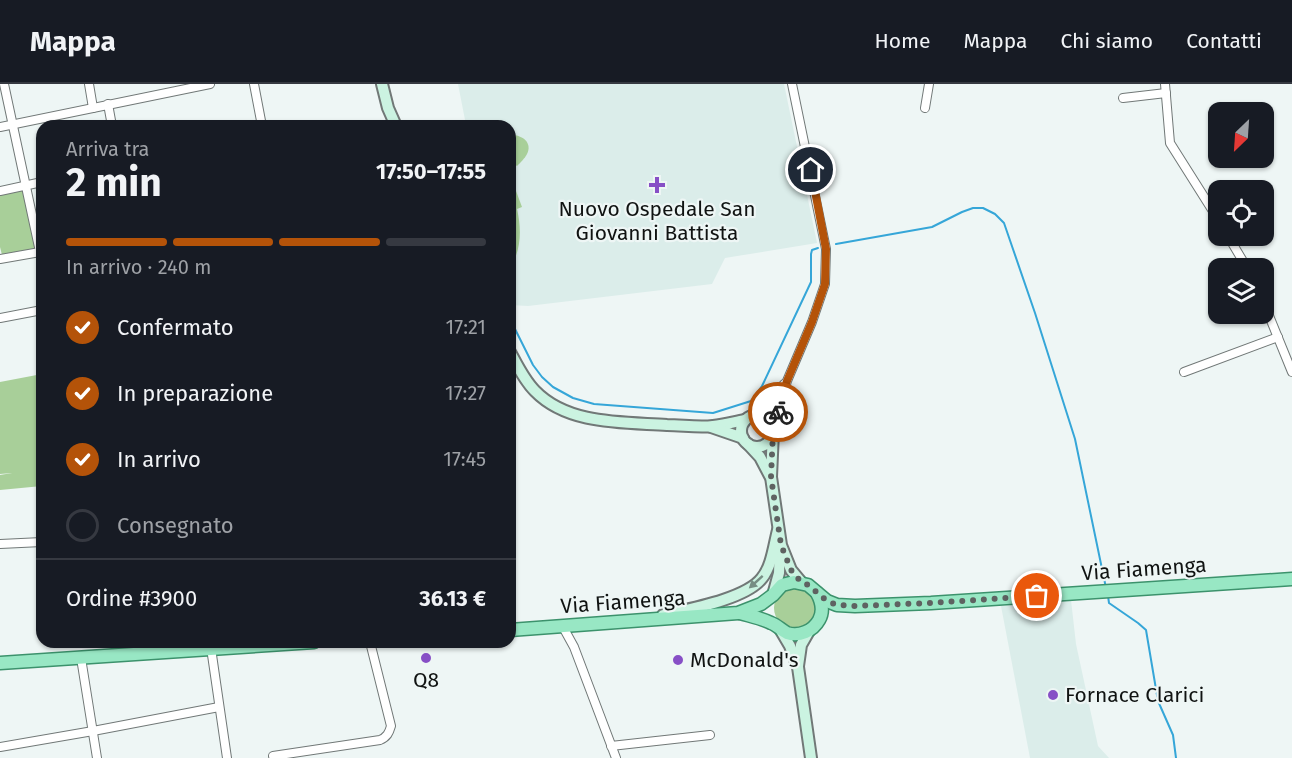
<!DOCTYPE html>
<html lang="it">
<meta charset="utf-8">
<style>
:root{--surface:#171b24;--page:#20242c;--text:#f1f3f6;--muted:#9ea1a6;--line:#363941;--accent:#b45309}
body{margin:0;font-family:"Fira Sans",sans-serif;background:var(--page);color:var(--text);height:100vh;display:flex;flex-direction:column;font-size:22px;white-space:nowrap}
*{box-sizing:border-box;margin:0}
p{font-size:20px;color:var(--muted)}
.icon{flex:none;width:33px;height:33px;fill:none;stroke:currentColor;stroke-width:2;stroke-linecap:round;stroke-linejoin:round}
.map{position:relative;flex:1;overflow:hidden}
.details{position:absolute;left:36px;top:36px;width:480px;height:528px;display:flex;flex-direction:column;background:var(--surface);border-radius:18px;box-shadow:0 2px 4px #0004}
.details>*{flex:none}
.needle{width:39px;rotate:205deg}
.controls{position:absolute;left:1208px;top:18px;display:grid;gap:12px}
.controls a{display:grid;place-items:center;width:66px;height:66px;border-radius:12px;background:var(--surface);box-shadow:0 2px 4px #0004;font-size:30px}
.pin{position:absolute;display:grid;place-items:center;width:51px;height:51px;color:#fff;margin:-26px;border:3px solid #fff;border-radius:50%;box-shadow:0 2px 6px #0007}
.courier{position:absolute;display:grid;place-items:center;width:60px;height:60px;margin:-30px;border:4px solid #b45309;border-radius:50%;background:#fff;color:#222;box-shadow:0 2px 8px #0007}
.headline em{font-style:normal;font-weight:700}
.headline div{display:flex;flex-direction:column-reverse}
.headline{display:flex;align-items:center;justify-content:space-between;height:102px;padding:0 30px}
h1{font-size:39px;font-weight:700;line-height:45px}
.bar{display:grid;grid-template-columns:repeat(4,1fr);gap:9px 6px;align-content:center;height:72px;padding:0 30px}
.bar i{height:8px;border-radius:4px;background:var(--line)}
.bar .current{background:var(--accent)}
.bar p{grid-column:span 4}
.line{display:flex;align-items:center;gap:15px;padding:0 30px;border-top:2px solid var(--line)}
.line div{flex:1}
ol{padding:0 30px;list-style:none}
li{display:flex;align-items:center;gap:18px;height:66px}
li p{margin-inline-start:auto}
li .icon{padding:6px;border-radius:50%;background:var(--accent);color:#fff;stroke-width:4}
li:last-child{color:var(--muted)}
li i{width:33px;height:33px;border:3px solid var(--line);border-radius:50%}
header{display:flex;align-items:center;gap:36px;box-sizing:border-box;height:84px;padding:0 30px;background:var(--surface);border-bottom:2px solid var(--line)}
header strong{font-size:28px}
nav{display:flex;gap:33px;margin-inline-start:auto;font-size:21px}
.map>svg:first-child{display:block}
.built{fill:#dbedea}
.green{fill:#a8cf99}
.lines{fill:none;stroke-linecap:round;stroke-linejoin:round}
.stream{stroke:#35a6d8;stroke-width:2}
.minor-casing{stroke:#717877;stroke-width:10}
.secondary-casing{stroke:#717877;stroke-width:14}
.primary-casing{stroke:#3c926c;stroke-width:15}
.minor{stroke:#fff;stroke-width:8}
.secondary{stroke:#cbf3e1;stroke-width:10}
.primary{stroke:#98e7c4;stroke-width:12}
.oneway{fill:#778e84}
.done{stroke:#5e6261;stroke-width:6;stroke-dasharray:0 10.8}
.route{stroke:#b45309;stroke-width:8}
.poi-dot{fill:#874fc6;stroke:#eef6f5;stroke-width:2}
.labels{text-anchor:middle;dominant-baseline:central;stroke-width:4.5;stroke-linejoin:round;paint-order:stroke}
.poi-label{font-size:21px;fill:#101312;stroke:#eef6f5}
.street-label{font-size:21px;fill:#101312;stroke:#eef6f5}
</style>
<header>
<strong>Mappa</strong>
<nav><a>Home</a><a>Mappa</a><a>Chi siamo</a><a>Contatti</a></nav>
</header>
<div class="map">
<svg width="1292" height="674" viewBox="0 0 1292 674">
<rect width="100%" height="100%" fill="#eef6f5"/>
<g class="built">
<path d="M458,0H784L817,159L725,174L712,200L528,222L510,221V42H462L466,41Z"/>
<path d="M1071,516L1076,560L1098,662L1109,674H1030L1001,522Z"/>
</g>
<g class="green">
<path d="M510,51C521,50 533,58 527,70C525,74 520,79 517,82L510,77Z"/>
<path d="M26,102L40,168L3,175L0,163V107Z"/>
<path d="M510,103L516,107L522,123L517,125C522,147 521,165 510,185Z"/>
<path d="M42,290V402L0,406V391L12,389L0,390V298Z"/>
<circle cx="795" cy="524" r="21"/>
</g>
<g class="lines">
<g class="stream">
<path d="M836,160L932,143L962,128L973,124H983L995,130L1004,139L1035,229L1075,355L1106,504"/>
<path d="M510,235L533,281L542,293L553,303L573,314L594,320L713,329L751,317L762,302L811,198V170L812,166L818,164"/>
<path d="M1108,512L1109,519L1138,539L1146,546L1158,617L1173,651L1176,674"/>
</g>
<defs>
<g id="minor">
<path d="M89,0L93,24"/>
<path d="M254,0L262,42"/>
<path d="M1165,0L1170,59L1218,135"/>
<path d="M1123,14L1166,9"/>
<path d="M108,20L112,42"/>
<path d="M925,24L929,0"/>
<path d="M0,43L210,0"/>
<path d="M0,107L42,98"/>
<path d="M1228,152L1247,184"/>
<path d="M0,175L40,168L4,0"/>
<path d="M1263,217L1292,288"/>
<path d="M0,234L42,226"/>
<path d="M1184,288L1278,253"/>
<path d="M753,331L771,315L784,300"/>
<path d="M773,348L787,297L812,238L825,200L826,165L792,0"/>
<path d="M0,460L42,458"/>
<path d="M563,543L574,563L616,674"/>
<path d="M211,564L227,674"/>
<path d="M81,574L97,674"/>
<path d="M611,662L710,651"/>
<path d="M0,663L93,647L219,623"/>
<path d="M273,672L380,656C387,653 389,649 391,642L370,558"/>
</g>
<g id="secondary">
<path d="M382,0L388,24L396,42"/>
<path d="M510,268C517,281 524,296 535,307C568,341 623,338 667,341C682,341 698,344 713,342C724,341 734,338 745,336"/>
<circle cx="757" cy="347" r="16"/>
<path d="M711,343L743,354"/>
<path d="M773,348L771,393L781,461L791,486L801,498"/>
<path d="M748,360L760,373L770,392"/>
<path d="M773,511L779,489L780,464"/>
<path d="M663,531C689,525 746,515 762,494C772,482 774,461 778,446"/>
<path d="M780,545L790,562L798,583L811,674"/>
<path d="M798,582L801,561L809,547"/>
</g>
<g id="primary">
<path d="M740,529C750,532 761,534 771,539C777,541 781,546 787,549C799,553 813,547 819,536C824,527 822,518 817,509"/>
<path d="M510,546L738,529L761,520L773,511L782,501L794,498L808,501L827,517L837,521L855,522L931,519L1292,495"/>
<path d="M0,579L314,558"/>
</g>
</defs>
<use href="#minor" class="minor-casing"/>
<use href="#secondary" class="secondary-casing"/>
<use href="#primary" class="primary-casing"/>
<use href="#minor" class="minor"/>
<use href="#secondary" class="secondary"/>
<use href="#primary" class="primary"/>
</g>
<defs><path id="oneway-solid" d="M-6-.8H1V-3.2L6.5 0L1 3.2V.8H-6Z" transform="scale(1.5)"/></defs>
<use class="oneway" href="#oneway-solid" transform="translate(756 498) rotate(138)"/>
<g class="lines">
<path class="done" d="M778,328L773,348L771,393L781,461L791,486L801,498L808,501L827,517L837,521L855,522L930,519L1037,512"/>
<path class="route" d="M778,328L787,297L812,238L825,200L826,165L811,86"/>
</g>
<g class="poi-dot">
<path d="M654 92h6v6h6v6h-6v6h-6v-6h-6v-6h6z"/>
<circle cx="426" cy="574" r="6"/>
<circle cx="678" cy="576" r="6"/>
<circle cx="1053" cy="611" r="6"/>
</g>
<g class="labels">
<g class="poi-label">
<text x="657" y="125">Nuovo Ospedale San<tspan x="657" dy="24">Giovanni Battista</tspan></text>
<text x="690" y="576" text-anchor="start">McDonald's</text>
<text x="426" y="596">Q8</text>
<text x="1065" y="611" text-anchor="start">Fornace Clarici</text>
</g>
<g class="street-label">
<text transform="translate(1144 485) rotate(-4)">Via Fiamenga</text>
<text transform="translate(623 518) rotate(-4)">Via Fiamenga</text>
</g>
</g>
</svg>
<div class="controls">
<a><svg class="needle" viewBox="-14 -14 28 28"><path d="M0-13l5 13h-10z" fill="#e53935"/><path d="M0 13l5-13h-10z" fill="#9ea1a6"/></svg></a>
<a><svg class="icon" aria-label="locate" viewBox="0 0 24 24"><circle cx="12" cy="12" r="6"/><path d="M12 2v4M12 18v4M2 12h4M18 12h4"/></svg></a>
<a><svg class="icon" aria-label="layers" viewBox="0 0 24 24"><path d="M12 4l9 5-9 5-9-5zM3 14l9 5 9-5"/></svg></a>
</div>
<div class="pin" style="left:1037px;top:512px;background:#ea580c"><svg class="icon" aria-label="bag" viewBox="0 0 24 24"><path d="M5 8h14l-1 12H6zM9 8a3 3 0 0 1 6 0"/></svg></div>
<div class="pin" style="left:811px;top:86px;background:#1f2937"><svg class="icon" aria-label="home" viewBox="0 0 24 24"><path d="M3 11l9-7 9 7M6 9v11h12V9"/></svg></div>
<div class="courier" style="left:778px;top:328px"><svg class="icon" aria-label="bike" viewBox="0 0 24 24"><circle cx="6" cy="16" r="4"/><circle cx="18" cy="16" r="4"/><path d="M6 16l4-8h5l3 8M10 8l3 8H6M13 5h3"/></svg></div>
<section class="details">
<div class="headline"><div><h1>2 min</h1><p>Arriva tra</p></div><em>17:50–17:55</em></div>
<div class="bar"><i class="current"></i><i class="current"></i><i class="current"></i><i></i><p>In arrivo · 240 m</p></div>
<ol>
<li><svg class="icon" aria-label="check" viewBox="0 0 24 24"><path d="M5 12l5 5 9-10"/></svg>Confermato<p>17:21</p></li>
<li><svg class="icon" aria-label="check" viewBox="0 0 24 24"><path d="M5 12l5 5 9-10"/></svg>In preparazione<p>17:27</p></li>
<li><svg class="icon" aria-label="check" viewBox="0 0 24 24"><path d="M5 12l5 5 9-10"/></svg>In arrivo<p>17:45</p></li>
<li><i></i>Consegnato</li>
</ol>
<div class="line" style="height:78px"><div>Ordine #3900</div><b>36.13 €</b></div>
</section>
</div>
